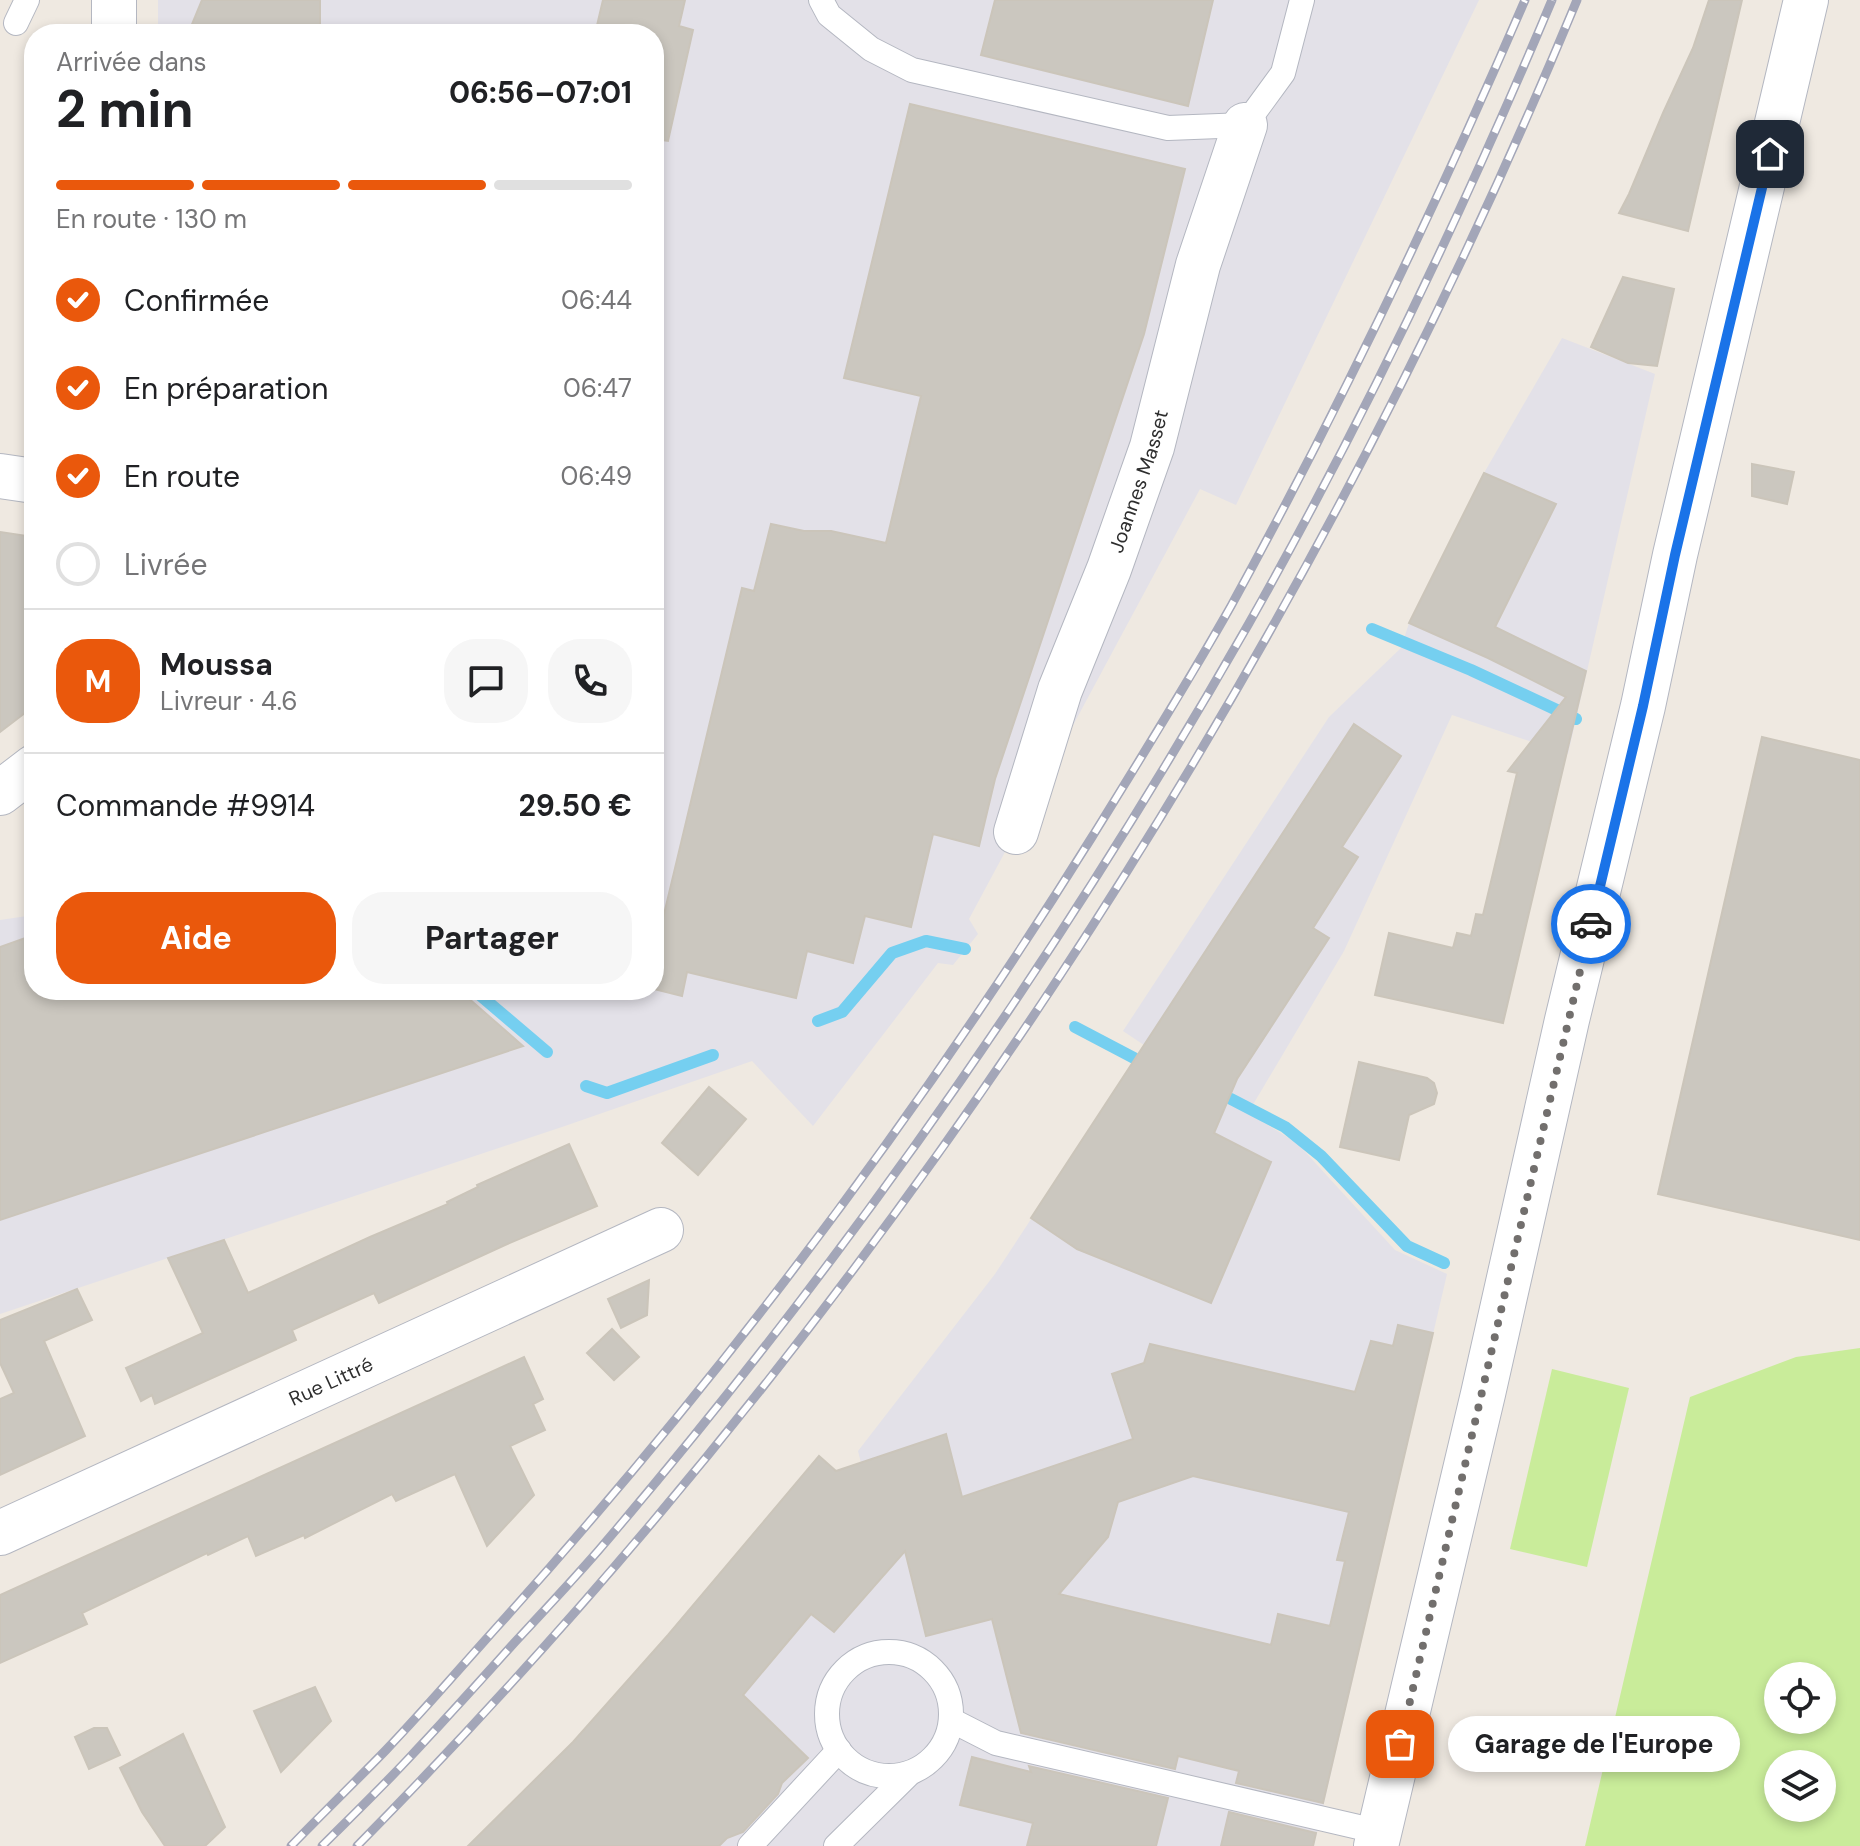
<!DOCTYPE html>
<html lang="fr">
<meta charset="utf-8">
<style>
:root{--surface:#fff;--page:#f6f6f6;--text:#202124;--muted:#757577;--line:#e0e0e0;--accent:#ea580c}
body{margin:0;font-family:"DM Sans",sans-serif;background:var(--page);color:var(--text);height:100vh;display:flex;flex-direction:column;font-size:30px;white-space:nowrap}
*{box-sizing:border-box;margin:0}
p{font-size:26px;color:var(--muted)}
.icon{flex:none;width:44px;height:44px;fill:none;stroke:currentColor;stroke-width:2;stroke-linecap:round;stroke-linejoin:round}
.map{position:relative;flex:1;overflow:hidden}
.drawer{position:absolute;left:24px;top:24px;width:640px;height:976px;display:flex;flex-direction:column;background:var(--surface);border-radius:32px;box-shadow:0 4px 12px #0003}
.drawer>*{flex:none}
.fabs{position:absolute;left:1764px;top:1662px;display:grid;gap:16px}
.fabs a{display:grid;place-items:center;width:72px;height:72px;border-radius:50%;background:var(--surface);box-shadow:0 4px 12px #0003;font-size:40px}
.pin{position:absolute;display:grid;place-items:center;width:68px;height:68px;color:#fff;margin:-34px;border-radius:16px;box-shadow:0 4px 12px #0006}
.courier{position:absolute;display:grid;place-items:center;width:80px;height:80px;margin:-40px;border:6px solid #1a73e8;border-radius:50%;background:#fff;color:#222;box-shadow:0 2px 10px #0007}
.bubble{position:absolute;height:56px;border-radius:28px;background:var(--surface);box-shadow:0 4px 12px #0003;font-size:26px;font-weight:700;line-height:56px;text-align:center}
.summary em{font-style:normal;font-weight:700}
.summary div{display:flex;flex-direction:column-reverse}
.summary{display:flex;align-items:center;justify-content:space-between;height:136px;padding:0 32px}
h1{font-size:52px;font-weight:700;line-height:60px}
.bar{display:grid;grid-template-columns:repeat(4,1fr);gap:12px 8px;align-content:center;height:96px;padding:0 32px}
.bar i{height:10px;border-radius:6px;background:var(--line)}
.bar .current{background:var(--accent)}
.bar p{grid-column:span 4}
.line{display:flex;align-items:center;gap:20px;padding:0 32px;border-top:2px solid var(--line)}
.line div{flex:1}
.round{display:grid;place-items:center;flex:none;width:84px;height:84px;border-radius:32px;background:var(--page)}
ol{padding:0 32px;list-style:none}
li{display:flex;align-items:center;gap:24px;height:88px}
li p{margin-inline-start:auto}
li .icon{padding:8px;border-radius:50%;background:var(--accent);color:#fff;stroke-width:4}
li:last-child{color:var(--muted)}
li i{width:44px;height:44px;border:4px solid var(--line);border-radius:50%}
.button{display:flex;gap:16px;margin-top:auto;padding:16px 32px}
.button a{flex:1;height:92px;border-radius:32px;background:var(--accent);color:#fff;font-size:32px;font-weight:700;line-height:92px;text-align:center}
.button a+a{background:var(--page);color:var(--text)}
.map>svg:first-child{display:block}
.industrial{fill:#e3e1e8}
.pitch{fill:#c9ec9a;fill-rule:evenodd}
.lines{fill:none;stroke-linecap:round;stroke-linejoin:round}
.stream{stroke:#75cff0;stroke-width:12}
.building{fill:#cbc7bf;stroke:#cbc5ba;stroke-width:2;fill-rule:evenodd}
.lane-casing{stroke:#b4b7c1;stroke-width:26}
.street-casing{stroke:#b4b7c1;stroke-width:46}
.secondary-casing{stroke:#b4b7c1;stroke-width:46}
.lane{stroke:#fff;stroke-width:24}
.street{stroke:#fff;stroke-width:44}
.secondary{stroke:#fff;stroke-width:44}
.rail-casing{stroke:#a3a6b8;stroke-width:9}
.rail{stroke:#fff;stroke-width:6;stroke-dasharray:18;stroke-linecap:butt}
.done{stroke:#726f6d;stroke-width:8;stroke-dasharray:0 14.4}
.route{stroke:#1a73e8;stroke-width:10}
.labels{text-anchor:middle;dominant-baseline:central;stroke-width:6;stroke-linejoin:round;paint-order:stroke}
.street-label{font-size:20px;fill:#2e2e2e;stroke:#fff}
</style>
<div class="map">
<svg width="1860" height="1846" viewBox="0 0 1860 1846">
<rect width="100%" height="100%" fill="#efe9e1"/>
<g class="industrial">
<path d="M158,0H1479L1236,505L1200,489L969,919L978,934L953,965L938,963L813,1126L752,1061L562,1127L0,1314V920L34,915V990H654V34H158Z"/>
<path d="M1562,338L1655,374L1568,754L1452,715L1344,951L1248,1113L1297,1143L1395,1250L1447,1274L1314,1846H468L573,1742L668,1635L836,1471L861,1463L858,1451L995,1274L1132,1065L1144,1045L1123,1031L1329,717L1401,648L1409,623L1484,473Z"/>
</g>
<g class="pitch">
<path d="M1860,1348V1846H1585L1690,1397L1796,1357ZM1822,1676V1720H1778V1676ZM1822,1764V1808H1778V1764Z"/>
<path d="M1552,1369L1629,1388L1587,1567L1510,1549Z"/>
</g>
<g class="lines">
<g class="stream">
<path d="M1372,629L1471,670L1576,719"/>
<path d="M474,990L547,1052"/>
<path d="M818,1021L842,1012L892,953L926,941L965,949"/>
<path d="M1075,1027L1134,1058"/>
<path d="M586,1086L607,1093L713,1055"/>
<path d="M1231,1099L1285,1127L1321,1156L1407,1246L1444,1263"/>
</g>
</g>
<g class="building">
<path d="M202,0H320V34H188Z"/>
<path d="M603,0H685L679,26L693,30L668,141L654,139V34H595Z"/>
<path d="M995,0H1213L1188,106L981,55Z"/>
<path d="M1709,0H1742L1688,231L1619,213L1629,194L1663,113L1693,48Z"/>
<path d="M910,104L1185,169L1144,334L995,779L979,846L933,834L911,927L865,916L853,963L807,951L796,998L687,972L682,996L654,989V956L742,588L754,591L771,524L804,531H831L886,543L921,396L844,378Z"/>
<path d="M1623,277L1674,289L1657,366L1628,363L1591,347Z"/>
<path d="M1752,464L1794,472L1787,504L1752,496Z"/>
<path d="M1484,473L1556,504L1495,627L1586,671L1503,1023L1375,995L1389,933L1453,948L1457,933L1471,936L1476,914L1483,915L1517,773L1508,771L1566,697L1488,658L1409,623Z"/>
<path d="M0,532L34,537V706L0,732Z"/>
<path d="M1354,724L1401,756L1342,847L1358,857L1313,928L1329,938L1237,1079L1214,1133L1271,1162L1211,1303L1077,1249L1031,1218Z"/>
<path d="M1762,737L1860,760V1240L1658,1194Z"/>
<path d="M34,935V990H459L523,1046L0,1220V947Z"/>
<path d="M1359,1062L1427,1078L1434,1083L1437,1093L1434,1104L1409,1115L1399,1160L1340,1147Z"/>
<path d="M709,1087L746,1119L698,1175L662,1143Z"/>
<path d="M569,1144L597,1206L505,1245L379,1303L374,1293L292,1330L296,1340L155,1404L152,1395L141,1401L126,1368L203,1333L168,1258L224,1240L248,1293L370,1237L448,1204L447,1202L478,1187L477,1185Z"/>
<path d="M649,1280L647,1315L621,1328L608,1299Z"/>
<path d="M77,1289L92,1320L44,1341L85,1436L0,1475V1399L14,1393L0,1363V1320Z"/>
<path d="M1398,1325L1433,1333L1323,1803L1236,1783L1239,1771L1178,1756L1175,1769L1021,1733L992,1619L926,1636L905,1551L834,1632L811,1614L743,1695L808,1758L782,1783L778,1794L743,1832L727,1838L719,1846H468L573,1742L668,1635L819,1456L836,1471L946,1434L962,1497L1133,1439L1112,1374L1144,1363L1150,1344L1355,1392L1371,1341L1393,1346ZM1193,1476L1349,1512L1337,1560L1345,1561L1330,1626L1278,1614L1271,1645L1059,1594L1108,1537L1118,1502Z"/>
<path d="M612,1329L639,1357L614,1380L587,1353Z"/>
<path d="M524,1357L543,1399L533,1404L545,1430L510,1446L534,1495L487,1546L455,1474L396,1501L392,1494L305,1538L304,1535L256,1556L248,1536L208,1555L207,1553L82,1613L87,1624L0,1663V1595Z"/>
<path d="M315,1687L331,1721L281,1772L254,1711Z"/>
<path d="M94,1728H107L120,1755L89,1769L75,1737Z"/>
<path d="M183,1734L225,1827L205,1846H165L142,1812L120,1768Z"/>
<path d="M972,1757L1031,1772L1029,1766L1168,1798L1156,1846H1027L1033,1823L960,1805Z"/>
<path d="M1229,1812L1316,1833L1313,1846H1221Z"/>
</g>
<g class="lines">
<defs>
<g id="lane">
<path d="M821,0L829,15L871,49L912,70L1168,128L1245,125L1283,73L1302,0"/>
<path d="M16,23L27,0"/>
<circle cx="889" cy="1714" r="62"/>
<path d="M951,1720L996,1743L1380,1832"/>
<path d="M750,1846L839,1750"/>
<path d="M836,1846L910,1773"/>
</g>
<g id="street">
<path d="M114,34V0"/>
<path d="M0,476L34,481"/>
<path d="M0,793L34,767"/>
<path id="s1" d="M1016,832L1060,690L1109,569L1152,447L1198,265L1245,125"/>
<path id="s2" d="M0,1533L661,1230"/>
</g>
<path id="secondary" d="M1376,1846L1483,1394L1567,1020L1643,706L1675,555L1806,0"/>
</defs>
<use href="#lane" class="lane-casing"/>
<use href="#street" class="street-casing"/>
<use href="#secondary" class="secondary-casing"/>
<use href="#lane" class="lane"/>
<use href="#street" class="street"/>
<use href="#secondary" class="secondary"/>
<defs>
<g id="rail">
<path d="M291,1846C322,1814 354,1783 386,1750C427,1707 466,1661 506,1617C723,1375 920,1113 1092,837C1139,761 1187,684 1231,606C1339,409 1436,206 1525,0"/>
<path d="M322,1846C351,1817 381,1788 409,1758C445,1720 480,1681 515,1642C543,1612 571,1582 598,1551C843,1264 1061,953 1248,625C1362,423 1462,214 1552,0"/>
<path d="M357,1846C878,1318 1293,685 1577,0"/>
</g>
</defs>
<use href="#rail" class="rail-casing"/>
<use href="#rail" class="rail"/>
</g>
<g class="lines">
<path class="done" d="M1400,1744L1591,924"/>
<path class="route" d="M1591,924L1643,706L1675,555L1770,154"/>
</g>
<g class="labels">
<g class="street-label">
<text stroke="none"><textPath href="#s1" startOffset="372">Joannes Masset</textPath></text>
<text stroke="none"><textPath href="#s2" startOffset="364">Rue Littré</textPath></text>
</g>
</g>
</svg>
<div class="fabs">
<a><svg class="icon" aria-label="locate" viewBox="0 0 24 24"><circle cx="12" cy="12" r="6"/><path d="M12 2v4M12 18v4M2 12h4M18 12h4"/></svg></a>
<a><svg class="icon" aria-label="layers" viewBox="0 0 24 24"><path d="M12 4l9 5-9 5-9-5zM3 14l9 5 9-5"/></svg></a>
</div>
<div class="pin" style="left:1400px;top:1744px;background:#ea580c"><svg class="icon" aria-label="bag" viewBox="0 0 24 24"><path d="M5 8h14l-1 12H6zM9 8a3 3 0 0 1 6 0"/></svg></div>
<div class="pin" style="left:1770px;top:154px;background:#1f2937"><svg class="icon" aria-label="home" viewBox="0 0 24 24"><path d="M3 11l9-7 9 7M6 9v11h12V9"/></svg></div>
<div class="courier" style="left:1591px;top:924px"><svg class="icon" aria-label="car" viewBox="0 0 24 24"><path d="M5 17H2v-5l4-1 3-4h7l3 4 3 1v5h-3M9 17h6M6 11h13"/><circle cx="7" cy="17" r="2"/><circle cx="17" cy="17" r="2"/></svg></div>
<div class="bubble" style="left:1448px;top:1716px;width:292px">Garage de l'Europe</div>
<section class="drawer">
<div class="summary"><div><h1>2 min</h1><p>Arrivée dans</p></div><em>06:56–07:01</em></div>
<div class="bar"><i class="current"></i><i class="current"></i><i class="current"></i><i></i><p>En route · 130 m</p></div>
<ol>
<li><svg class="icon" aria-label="check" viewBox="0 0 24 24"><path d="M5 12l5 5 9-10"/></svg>Confirmée<p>06:44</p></li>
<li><svg class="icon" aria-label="check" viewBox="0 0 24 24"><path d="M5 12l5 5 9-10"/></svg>En préparation<p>06:47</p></li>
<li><svg class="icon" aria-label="check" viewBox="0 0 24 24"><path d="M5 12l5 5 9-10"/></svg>En route<p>06:49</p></li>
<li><i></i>Livrée</li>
</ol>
<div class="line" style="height:144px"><b class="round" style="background:var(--accent);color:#fff">M</b><div><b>Moussa</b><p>Livreur · 4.6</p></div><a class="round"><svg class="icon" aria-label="chat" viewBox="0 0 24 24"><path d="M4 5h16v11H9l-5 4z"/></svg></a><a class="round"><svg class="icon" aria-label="phone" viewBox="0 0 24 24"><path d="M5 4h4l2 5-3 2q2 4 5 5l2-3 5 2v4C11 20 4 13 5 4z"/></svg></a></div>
<div class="line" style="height:104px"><div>Commande #9914</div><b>29.50 €</b></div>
<div class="button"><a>Aide</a><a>Partager</a></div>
</section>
</div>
